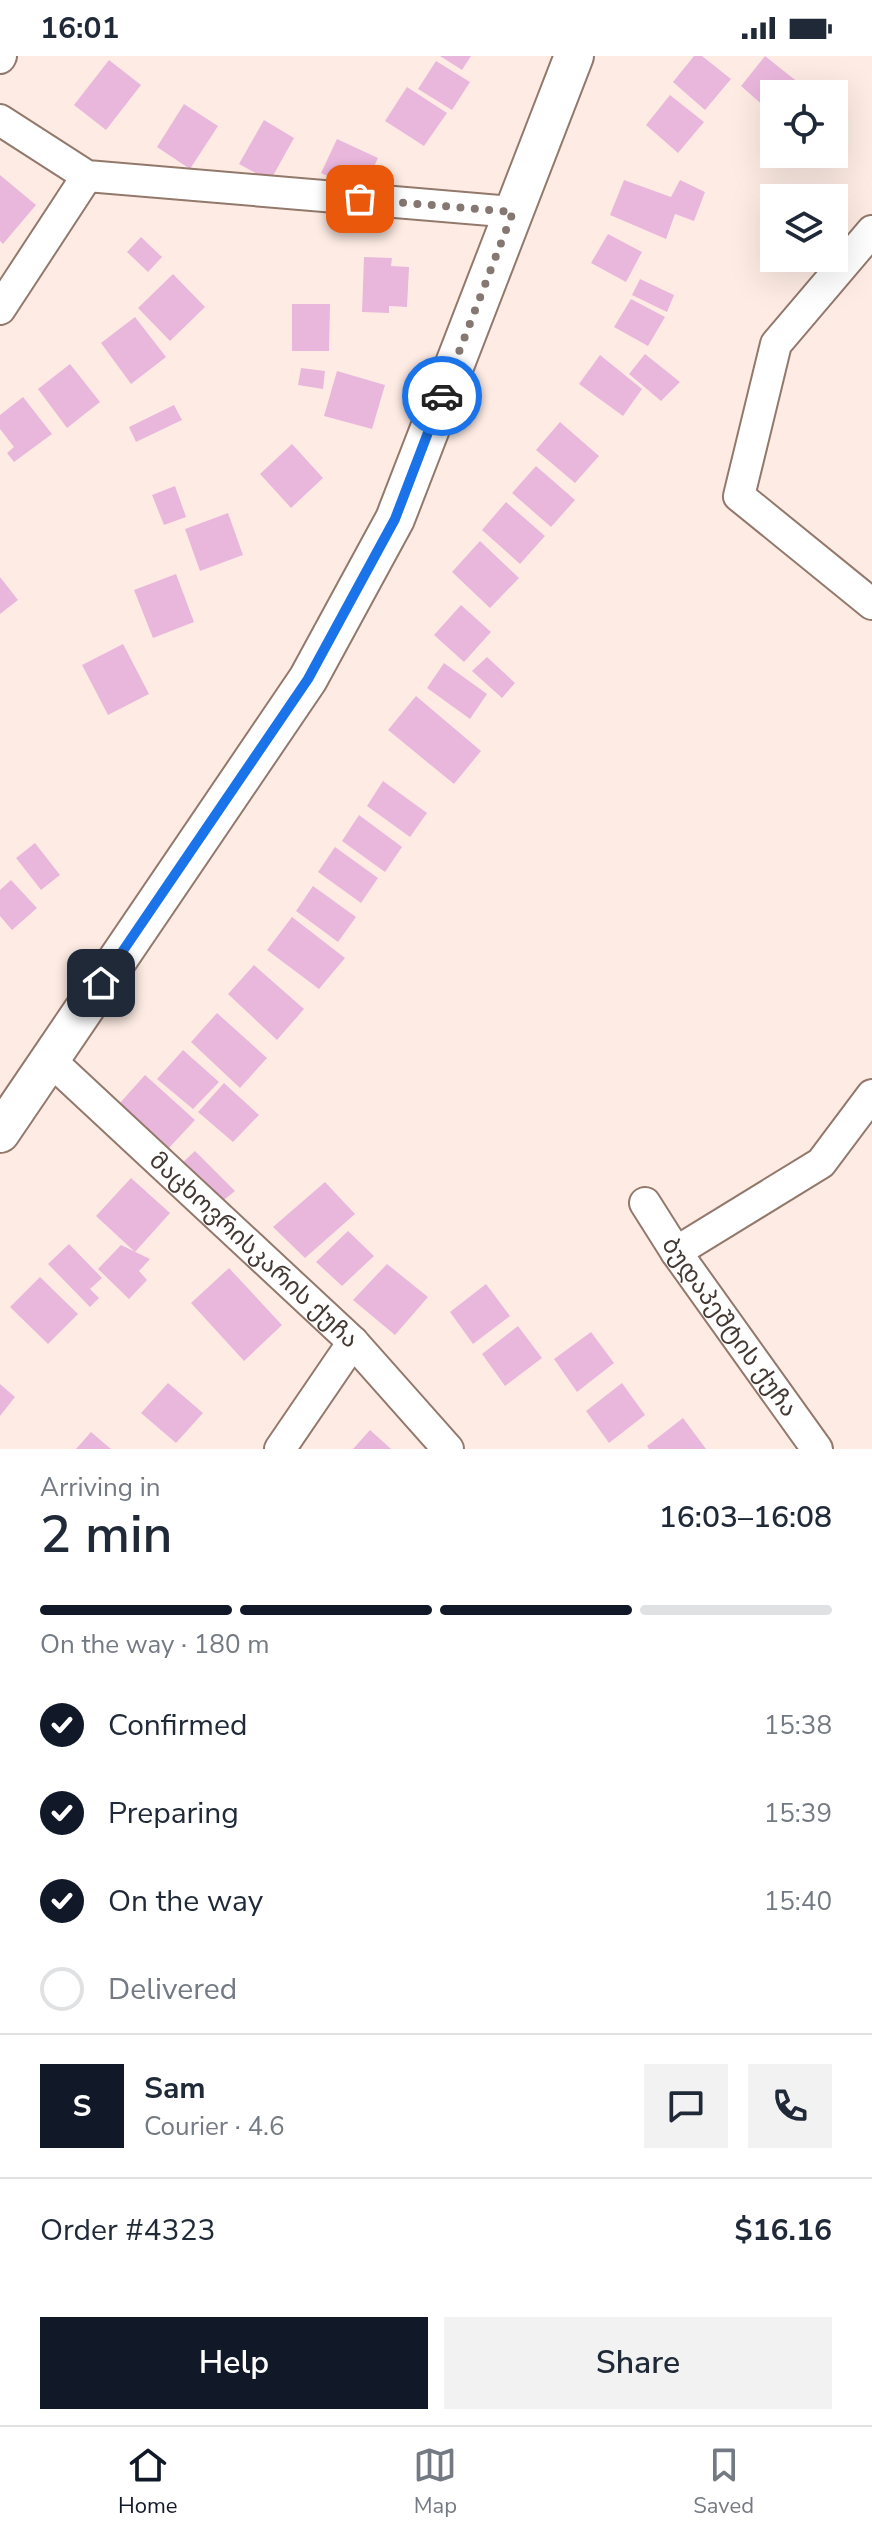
<!DOCTYPE html>
<meta charset="utf-8">
<style>
:root{--surface:#fff;--page:#f2f2f3;--text:#1f2937;--muted:#747a83;--line:#e0e1e3;--accent:#111827}
body{margin:0;font-family:"Nunito Sans","Noto Sans Georgian",sans-serif;background:var(--page);color:var(--text);height:100vh;display:flex;flex-direction:column;font-size:30px;white-space:nowrap}
*{box-sizing:border-box;margin:0}
p{font-size:26px;color:var(--muted)}
.icon{flex:none;width:44px;height:44px;fill:none;stroke:currentColor;stroke-width:2;stroke-linecap:round;stroke-linejoin:round}
.map{position:relative;height:1393px;overflow:hidden}
.panel{display:flex;flex-direction:column;background:var(--surface);flex:1}
.panel>*{flex:none}
.fabs{position:absolute;left:760px;top:24px;display:grid;gap:16px}
.fabs a{display:grid;place-items:center;width:88px;height:88px;border-radius:0px;background:var(--surface);box-shadow:0 8px 32px #0002;font-size:40px}
.pin{position:absolute;display:grid;place-items:center;width:68px;height:68px;color:#fff;margin:-34px;border-radius:16px;box-shadow:0 4px 12px #0006}
.courier{position:absolute;display:grid;place-items:center;width:80px;height:80px;margin:-40px;border:6px solid #1a73e8;border-radius:50%;background:#fff;color:#222;box-shadow:0 2px 10px #0007}
.headline em{font-style:normal;font-weight:600}
.headline div{display:flex;flex-direction:column-reverse}
.headline{display:flex;align-items:center;justify-content:space-between;height:136px;padding:0 40px}
h1{font-size:52px;font-weight:600;line-height:60px}
.bar{display:grid;grid-template-columns:repeat(4,1fr);gap:12px 8px;align-content:center;height:96px;padding:0 40px}
.bar i{height:10px;border-radius:6px;background:var(--line)}
.bar .on{background:var(--accent)}
.bar p{grid-column:span 4}
.line{display:flex;align-items:center;gap:20px;padding:0 40px;border-top:2px solid var(--line)}
.line div{flex:1}
.round{display:grid;place-items:center;flex:none;width:84px;height:84px;border-radius:0px;background:var(--page)}
ol{padding:0 40px;list-style:none}
li{display:flex;align-items:center;gap:24px;height:88px}
li p{margin-inline-start:auto}
li .icon{padding:8px;border-radius:50%;background:var(--accent);color:#fff;stroke-width:4}
li:last-child{color:var(--muted)}
li i{width:44px;height:44px;border:4px solid var(--line);border-radius:50%}
.cta{display:flex;gap:16px;margin-top:auto;padding:16px 40px}
.cta a{flex:1;height:92px;border-radius:0px;background:var(--accent);color:#fff;font-size:32px;font-weight:600;line-height:92px;text-align:center}
.cta a+a{background:var(--page);color:var(--text)}
.status{display:flex;justify-content:space-between;align-items:center;height:56px;padding:0 40px;background:var(--surface);direction:ltr}
.status svg{height:22px;fill:currentColor}
.tab-bar{display:flex;justify-content:space-around;align-items:center;height:112px;border-top:2px solid var(--line);background:var(--surface);font-size:22px;color:var(--muted)}
.tab-bar a{display:grid;justify-items:center;gap:4px}
.tab-bar .on{color:var(--accent)}
.map>svg:first-child{display:block}
.building{fill:#eab7dc}
.lines{fill:none;stroke-linecap:round;stroke-linejoin:round}
.minor-casing{stroke:#93786c;stroke-width:34}
.major-casing{stroke:#93786c;stroke-width:42}
.minor{stroke:#fff;stroke-width:30}
.major{stroke:#fff;stroke-width:38}
.done{stroke:#857771;stroke-width:8;stroke-dasharray:0 14.4}
.route{stroke:#1a73e8;stroke-width:10}
.labels{text-anchor:middle;dominant-baseline:central;stroke-width:8;stroke-linejoin:round;paint-order:stroke}
.street-label{font-size:24px;fill:#443833;stroke:#fdfdfd}
</style>
<div class="status"><b>16:01</b><svg viewBox="0 0 49 12"><path d="M0 12V9h3v3zM5 12V6h3v6zM10 12V3h3v9zM15 12V0h3v12zM26 1h20v11H26zM47 4h2v5h-2z"/></svg></div>
<div class="map">
<svg width="872" height="1393" viewBox="0 0 872 1393">
<rect width="100%" height="100%" fill="#feece4"/>
<g class="building">
<path d="M440,0H471L462,14Z"/>
<path d="M694,0H702L731,23L705,54L673,26Z"/>
<path d="M765,0L799,27L790,38H774V59L741,30Z"/>
<path d="M109,4L141,29L106,74L74,49Z"/>
<path d="M436,5L470,26L452,54L418,33Z"/>
<path d="M407,31L447,57L424,90L385,65Z"/>
<path d="M670,39L704,66L678,97L646,69Z"/>
<path d="M184,48L218,70L190,113L157,91Z"/>
<path d="M264,64L294,82L270,125L239,108Z"/>
<path d="M337,83L378,102L362,136L321,117Z"/>
<path d="M0,119L36,149L3,188L0,185Z"/>
<path d="M624,124L671,141L680,124L705,136L694,165L675,158L666,183L610,159Z"/>
<path d="M608,178L642,196L626,226L591,207Z"/>
<path d="M141,181L162,201L148,216L127,196Z"/>
<path d="M364,201L392,202L391,210L409,211L407,251L389,250V257L362,256Z"/>
<path d="M173,218L205,251L170,285L138,252Z"/>
<path d="M640,223L674,239L667,256L632,239Z"/>
<path d="M631,243L665,261L648,290L614,271Z"/>
<path d="M292,248H330L329,295H292Z"/>
<path d="M135,261L166,301L131,328L101,287Z"/>
<path d="M645,298L680,326L661,345L629,318Z"/>
<path d="M600,299L642,333L623,360L579,328Z"/>
<path d="M70,308L100,346L67,372L38,333Z"/>
<path d="M301,312L325,315L323,333L298,329Z"/>
<path d="M337,315L385,329L372,373L324,360Z"/>
<path d="M23,341L52,378L14,406L7,397L14,391L0,373V359Z"/>
<path d="M174,349L182,364L136,386L129,371Z"/>
<path d="M560,366L599,400L575,427L536,394Z"/>
<path d="M292,388L323,422L291,452L260,418Z"/>
<path d="M536,410L575,444L551,471L512,437Z"/>
<path d="M175,430L186,461L164,469L152,439Z"/>
<path d="M506,446L545,480L520,508L482,474Z"/>
<path d="M228,457L243,499L200,515L185,473Z"/>
<path d="M480,485L519,522L490,552L452,516Z"/>
<path d="M176,518L194,566L153,582L134,534Z"/>
<path d="M0,521L18,544L0,558Z"/>
<path d="M461,549L491,576L464,606L434,579Z"/>
<path d="M123,588L149,638L108,659L82,609Z"/>
<path d="M487,601L515,627L502,642L472,615Z"/>
<path d="M444,607L487,638L470,663L427,632Z"/>
<path d="M416,640L481,695L454,728L388,674Z"/>
<path d="M383,725L427,757L410,781L367,750Z"/>
<path d="M359,759L402,791L385,816L342,785Z"/>
<path d="M35,787L60,819L41,834L16,802Z"/>
<path d="M335,791L378,822L361,847L318,816Z"/>
<path d="M11,824L37,852L12,874L0,860V834Z"/>
<path d="M313,830L356,861L338,886L296,855Z"/>
<path d="M292,861L345,902L319,933L267,894Z"/>
<path d="M254,909L304,953L277,984L228,938Z"/>
<path d="M217,957L267,1002L240,1032L191,986Z"/>
<path d="M183,994L219,1026L193,1053L157,1023Z"/>
<path d="M145,1019L195,1064L168,1093L119,1048Z"/>
<path d="M224,1027L259,1059L233,1086L198,1056Z"/>
<path d="M195,1095L235,1135L220,1147L181,1108Z"/>
<path d="M131,1122L170,1157L135,1196L96,1160Z"/>
<path d="M325,1126L355,1158L305,1202L273,1171Z"/>
<path d="M348,1175L374,1200L342,1230L316,1206Z"/>
<path d="M69,1188L102,1222L90,1233L99,1242L90,1251L48,1208Z"/>
<path d="M121,1189L150,1203L139,1215L147,1224L129,1243L98,1213Z"/>
<path d="M387,1208L428,1241L395,1279L353,1244Z"/>
<path d="M229,1212L282,1269L244,1305L191,1247Z"/>
<path d="M40,1221L78,1258L48,1288L10,1251Z"/>
<path d="M486,1228L510,1260L473,1288L450,1256Z"/>
<path d="M518,1270L542,1302L505,1330L482,1298Z"/>
<path d="M591,1276L614,1307L577,1336L554,1303Z"/>
<path d="M168,1327L203,1357L176,1387L141,1357Z"/>
<path d="M622,1327L645,1359L609,1387L586,1355Z"/>
<path d="M0,1328L15,1341L0,1360Z"/>
<path d="M683,1362L706,1393H649L647,1390Z"/>
<path d="M370,1374L391,1393H353Z"/>
<path d="M91,1376L111,1393H76Z"/>
</g>
<g class="lines">
<defs>
<g id="minor">
<path d="M0,2L1,0"/>
<path d="M0,64L87,120L513,156"/>
<path d="M872,175L776,288L739,440L872,548"/>
<path d="M0,253L87,120"/>
<path id="s1" d="M49,1003L353,1286L448,1393"/>
<path id="s2" d="M645,1147L676,1196L817,1393"/>
<path d="M676,1196L821,1107L872,1039"/>
<path d="M280,1393L353,1286"/>
</g>
<path id="major" d="M0,1077L308,623L395,463L574,0"/>
</defs>
<use href="#minor" class="minor-casing"/>
<use href="#major" class="major-casing"/>
<use href="#minor" class="minor"/>
<use href="#major" class="major"/>
</g>
<g class="lines">
<path class="done" d="M360,143L513,156L442,340"/>
<path class="route" d="M101,927L308,623L395,463L442,340"/>
</g>
<g class="labels">
<g class="street-label">
<text stroke="none"><textPath href="#s1" startOffset="280">მაცხოვრისკარის ქუჩა</textPath></text>
<text stroke="none"><textPath href="#s2" startOffset="150">ბუდაპეშტის ქუჩა</textPath></text>
</g>
</g>
</svg>
<div class="fabs">
<a><svg class="icon" aria-label="locate" viewBox="0 0 24 24"><circle cx="12" cy="12" r="6"/><path d="M12 2v4M12 18v4M2 12h4M18 12h4"/></svg></a>
<a><svg class="icon" aria-label="layers" viewBox="0 0 24 24"><path d="M12 4l9 5-9 5-9-5zM3 14l9 5 9-5"/></svg></a>
</div>
<div class="pin" style="left:360px;top:143px;background:#ea580c"><svg class="icon" aria-label="bag" viewBox="0 0 24 24"><path d="M5 8h14l-1 12H6zM9 8a3 3 0 0 1 6 0"/></svg></div>
<div class="pin" style="left:101px;top:927px;background:#1f2937"><svg class="icon" aria-label="home" viewBox="0 0 24 24"><path d="M3 11l9-7 9 7M6 9v11h12V9"/></svg></div>
<div class="courier" style="left:442px;top:340px"><svg class="icon" aria-label="car" viewBox="0 0 24 24"><path d="M5 17H2v-5l4-1 3-4h7l3 4 3 1v5h-3M9 17h6M6 11h13"/><circle cx="7" cy="17" r="2"/><circle cx="17" cy="17" r="2"/></svg></div>
</div>
<section class="panel">
<div class="headline"><div><h1>2 min</h1><p>Arriving in</p></div><em>16:03–16:08</em></div>
<div class="bar"><i class="on"></i><i class="on"></i><i class="on"></i><i></i><p>On the way · 180 m</p></div>
<ol>
<li><svg class="icon" aria-label="check" viewBox="0 0 24 24"><path d="M5 12l5 5 9-10"/></svg>Confirmed<p>15:38</p></li>
<li><svg class="icon" aria-label="check" viewBox="0 0 24 24"><path d="M5 12l5 5 9-10"/></svg>Preparing<p>15:39</p></li>
<li><svg class="icon" aria-label="check" viewBox="0 0 24 24"><path d="M5 12l5 5 9-10"/></svg>On the way<p>15:40</p></li>
<li><i></i>Delivered</li>
</ol>
<div class="line" style="height:144px"><b class="round" style="background:var(--accent);color:#fff">S</b><div><b>Sam</b><p>Courier · 4.6</p></div><a class="round"><svg class="icon" aria-label="chat" viewBox="0 0 24 24"><path d="M4 5h16v11H9l-5 4z"/></svg></a><a class="round"><svg class="icon" aria-label="phone" viewBox="0 0 24 24"><path d="M5 4h4l2 5-3 2q2 4 5 5l2-3 5 2v4C11 20 4 13 5 4z"/></svg></a></div>
<div class="line" style="height:104px"><div>Order #4323</div><b>$16.16</b></div>
<div class="cta"><a>Help</a><a>Share</a></div>
</section>
<nav class="tab-bar">
<a class="on"><svg class="icon" aria-label="home" viewBox="0 0 24 24"><path d="M3 11l9-7 9 7M6 9v11h12V9"/></svg>Home</a>
<a><svg class="icon" aria-label="map" viewBox="0 0 24 24"><path d="M3 6l6-2 6 2 6-2v14l-6 2-6-2-6 2zM9 4v14M15 6v14"/></svg>Map</a>
<a><svg class="icon" aria-label="saved" viewBox="0 0 24 24"><path d="M7 4h10v16l-5-4-5 4z"/></svg>Saved</a>
</nav>
